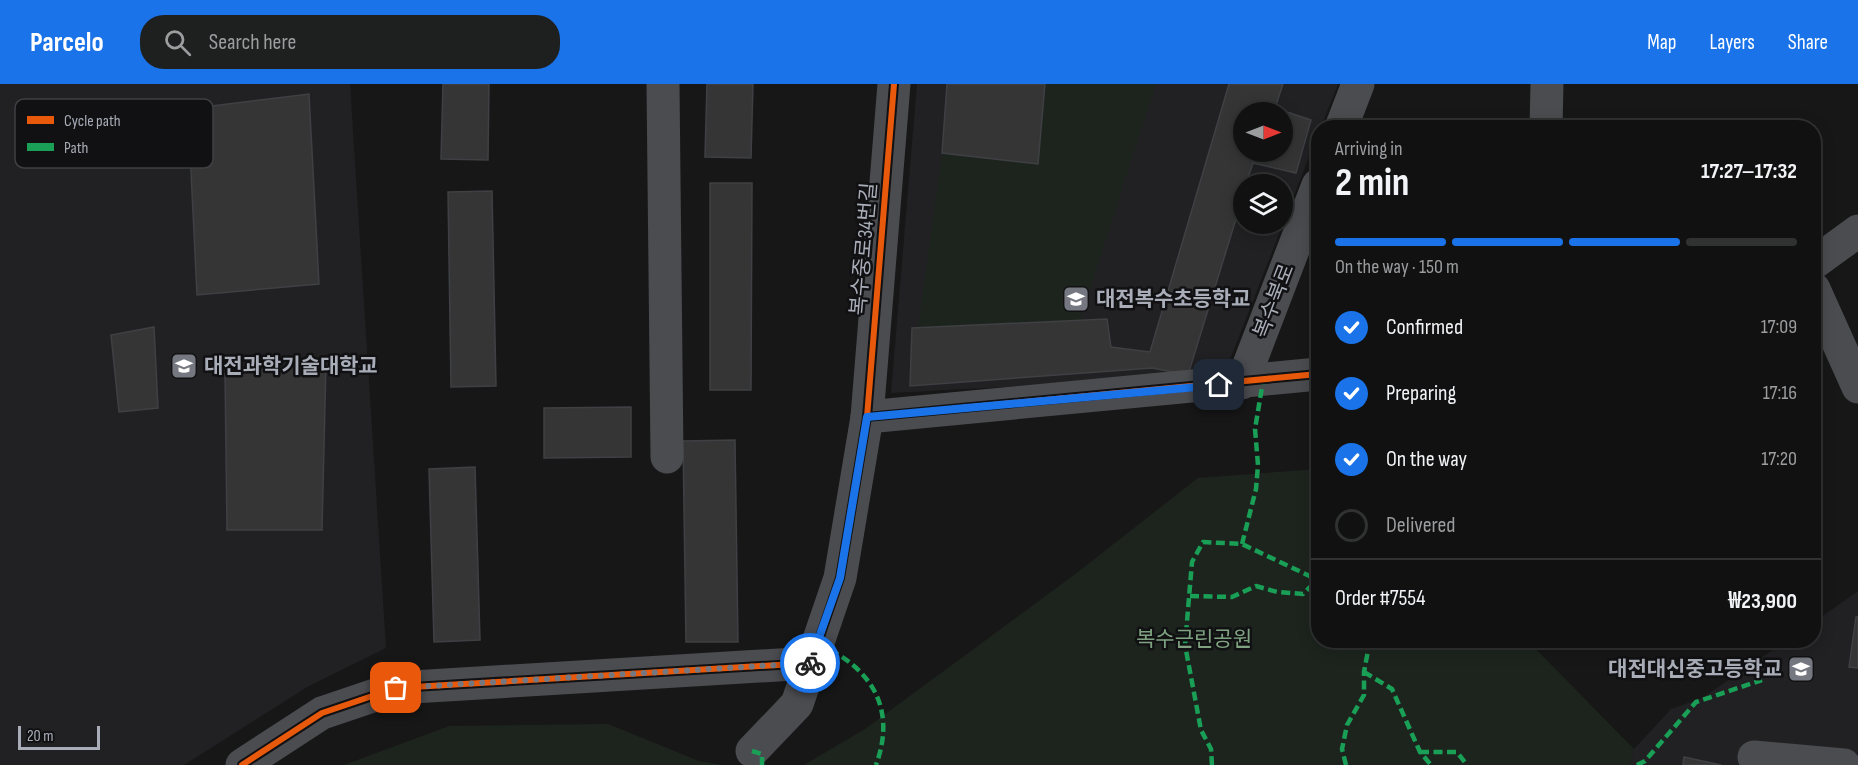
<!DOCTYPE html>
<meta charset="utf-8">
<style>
:root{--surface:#111;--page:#1e1f1f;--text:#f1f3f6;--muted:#9c9d9f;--line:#303131;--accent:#1a73e8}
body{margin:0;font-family:"Sofia Sans Condensed","Noto Sans KR",sans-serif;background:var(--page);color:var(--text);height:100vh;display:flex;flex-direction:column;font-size:22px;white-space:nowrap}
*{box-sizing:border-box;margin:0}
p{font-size:20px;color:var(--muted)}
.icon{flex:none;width:33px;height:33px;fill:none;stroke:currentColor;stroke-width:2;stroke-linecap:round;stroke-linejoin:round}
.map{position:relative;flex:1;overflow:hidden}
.drawer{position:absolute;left:1311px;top:36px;width:510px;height:528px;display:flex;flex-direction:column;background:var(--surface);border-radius:24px;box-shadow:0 3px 15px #0003,0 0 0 2px var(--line)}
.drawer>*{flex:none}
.needle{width:39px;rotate:90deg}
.tools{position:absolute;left:1233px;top:18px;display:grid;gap:12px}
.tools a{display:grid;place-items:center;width:60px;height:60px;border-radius:50%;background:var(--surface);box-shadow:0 3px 15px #0003,0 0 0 2px var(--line);font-size:30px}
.scale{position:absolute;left:18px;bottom:15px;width:82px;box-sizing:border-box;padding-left:6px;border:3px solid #a8adb8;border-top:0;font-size:16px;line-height:21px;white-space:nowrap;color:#a8adb8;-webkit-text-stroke:4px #111113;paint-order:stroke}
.pin{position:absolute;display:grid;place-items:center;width:51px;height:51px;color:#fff;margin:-26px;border-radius:12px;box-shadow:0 3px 9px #0006}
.courier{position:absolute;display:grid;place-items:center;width:60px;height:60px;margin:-30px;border:4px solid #1a73e8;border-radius:50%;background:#fff;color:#222;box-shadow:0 2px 8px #0007}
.summary em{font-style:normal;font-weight:700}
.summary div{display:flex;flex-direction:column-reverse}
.summary{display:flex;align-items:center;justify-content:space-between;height:102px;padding:0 24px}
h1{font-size:39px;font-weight:700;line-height:45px}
.bar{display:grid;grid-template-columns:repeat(4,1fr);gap:9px 6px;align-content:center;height:72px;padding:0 24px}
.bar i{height:8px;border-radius:4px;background:var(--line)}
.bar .selected{background:var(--accent)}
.bar p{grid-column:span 4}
.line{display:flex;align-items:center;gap:15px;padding:0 24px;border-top:2px solid var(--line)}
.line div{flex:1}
ol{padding:0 24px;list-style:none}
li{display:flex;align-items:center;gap:18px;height:66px}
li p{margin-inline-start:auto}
li .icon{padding:6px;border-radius:50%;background:var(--accent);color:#fff;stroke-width:4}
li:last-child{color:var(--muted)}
li i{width:33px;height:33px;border:3px solid var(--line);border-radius:50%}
header{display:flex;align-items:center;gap:36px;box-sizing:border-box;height:84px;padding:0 30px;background:var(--accent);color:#fff}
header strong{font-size:28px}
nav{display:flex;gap:33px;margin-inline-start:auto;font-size:21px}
.search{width:420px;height:54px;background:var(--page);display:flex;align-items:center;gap:15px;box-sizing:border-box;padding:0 21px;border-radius:24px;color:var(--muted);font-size:22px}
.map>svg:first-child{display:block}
.built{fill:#212123;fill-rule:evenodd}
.green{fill:#1d241e}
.building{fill:#353536;stroke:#3f4043;stroke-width:1.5;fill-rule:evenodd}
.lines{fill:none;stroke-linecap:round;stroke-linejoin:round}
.minor{stroke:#4b4c50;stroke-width:33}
.quiet{stroke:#1a9f57;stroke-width:4.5;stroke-dasharray:9 4.5;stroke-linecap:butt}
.cycleway-casing{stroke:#111113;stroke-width:10}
.cycleway{stroke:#e8590c;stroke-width:6}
.done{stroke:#757880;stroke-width:6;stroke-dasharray:0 10.8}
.route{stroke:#1a73e8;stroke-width:8}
.labels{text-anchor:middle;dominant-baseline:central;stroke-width:5;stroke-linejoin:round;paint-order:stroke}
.street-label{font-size:21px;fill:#a8adb8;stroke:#111113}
.poi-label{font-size:21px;font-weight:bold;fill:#a8adb8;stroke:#111113;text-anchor:start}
.park-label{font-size:21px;fill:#7fa381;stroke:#111113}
.key{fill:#111113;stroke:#3e4045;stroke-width:1.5}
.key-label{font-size:16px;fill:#a8adb8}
</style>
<header>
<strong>Parcelo</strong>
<div class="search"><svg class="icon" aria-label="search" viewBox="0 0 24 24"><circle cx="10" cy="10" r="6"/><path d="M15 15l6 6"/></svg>Search here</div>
<nav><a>Map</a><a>Layers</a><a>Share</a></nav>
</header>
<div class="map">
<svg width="1858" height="681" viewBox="0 0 1858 681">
<rect width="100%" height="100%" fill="#171717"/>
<g class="built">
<path d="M0,0H350L386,564L309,602L184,681H0Z"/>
<path d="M917,0H1338L1321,43L1318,44V50L1224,291L891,309ZM1244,28H1282V68H1244ZM1244,100H1282V140H1244Z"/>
<path d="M1858,507V681H1630L1634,665L1671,625L1702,614L1786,557L1814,556V538Z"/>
</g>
<g class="green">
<path d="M1046,0H1156L1080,236L918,244L942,69L1038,76Z"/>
<path d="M1318,385V556L1528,557L1634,665L1630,681H804L865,645L1074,491L1198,394Z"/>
<path d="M608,640L699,677L723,681H344L449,642Z"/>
</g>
<g class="building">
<path d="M443,0H489L488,76L441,75Z"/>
<path d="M707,0H753L751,74L705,73Z"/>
<path d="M947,0H1045L1038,80L942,69Z"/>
<path d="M1229,0H1283L1275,24L1311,36L1296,89L1253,79L1246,100H1244V109L1188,291L1152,284L910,302L912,244L1107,235L1111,263L1150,268ZM1244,28H1282V68H1244Z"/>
<path d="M309,10L319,200L197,211L188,25Z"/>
<path d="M710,99H752L751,306H710Z"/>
<path d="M492,107L496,302L451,303L448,108Z"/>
<path d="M154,243L158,324L119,328L111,251Z"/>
<path d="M326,279L322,446H227L225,290Z"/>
<path d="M631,323V373L544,374V324Z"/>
<path d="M735,356L738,558H686L683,357Z"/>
<path d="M475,383L480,556L434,558L429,385Z"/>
<path d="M1856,533H1858V584L1849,583Z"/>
<path d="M1684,673L1721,681H1683Z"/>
</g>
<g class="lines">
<g class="minor">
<path d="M663,0L667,373"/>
<path d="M1341,44L1358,0"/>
<path d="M1546,44L1547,0"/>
<path d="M1814,179L1858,147"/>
<path d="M1814,205L1858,303"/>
<path d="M1242,299L1318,101"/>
<path d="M867,333L1318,290"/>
<path d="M752,667L797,620L811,579"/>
<path d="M1754,673L1844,681"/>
<path d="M242,681L322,629L396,604L811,579L840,494L867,333L894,0"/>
</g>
<g class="quiet">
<path d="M1242,460L1256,405L1258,381L1255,345L1263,297"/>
<path d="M1190,512L1232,513L1256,502L1277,508L1303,510L1318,495"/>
<path d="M818,560C871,583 897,624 876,681"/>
<path d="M1364,588L1392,605L1420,668L1431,681"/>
<path d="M752,667L762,670V681"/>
<path d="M1420,668H1457L1467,681"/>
<path d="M1212,681L1211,665L1201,646L1185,561L1192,478L1203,458L1242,460L1318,496"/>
<path d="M1346,681L1342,665L1347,641L1364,611V588L1370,556"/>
<path d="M1637,681L1645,677L1696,618L1762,596"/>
</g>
<defs>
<g id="cycleway">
<path d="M867,333L1318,290"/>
<path d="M242,681L322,629L396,604L811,579L840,494L867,333L894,0"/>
</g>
</defs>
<use href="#cycleway" class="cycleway-casing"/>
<use href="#cycleway" class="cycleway"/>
</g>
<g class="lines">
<path class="done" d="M396,604L810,579"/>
<path class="route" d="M810,579L840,494L867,333L1219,301"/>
</g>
<defs>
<symbol id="school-square" viewBox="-11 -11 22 22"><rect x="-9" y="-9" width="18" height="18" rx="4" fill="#757880" stroke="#111113"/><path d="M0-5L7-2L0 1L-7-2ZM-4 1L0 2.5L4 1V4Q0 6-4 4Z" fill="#fff"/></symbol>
<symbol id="university-square" viewBox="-11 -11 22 22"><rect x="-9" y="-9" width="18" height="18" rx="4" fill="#757880" stroke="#111113"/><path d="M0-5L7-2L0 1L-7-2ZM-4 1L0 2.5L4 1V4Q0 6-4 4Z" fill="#fff"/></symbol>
</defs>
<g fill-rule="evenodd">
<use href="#school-square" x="1061" y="200" width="30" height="30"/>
<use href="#university-square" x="169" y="267" width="30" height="30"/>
<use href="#school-square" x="1786" y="570" width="30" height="30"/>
</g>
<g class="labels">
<g class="street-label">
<text transform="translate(864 165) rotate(-85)">복수중로34번길</text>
<text transform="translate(1274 217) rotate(-69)">복수북로</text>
</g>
<g class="poi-label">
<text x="1096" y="215">대전복수초등학교</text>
<text x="204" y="282">대전과학기술대학교</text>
<text x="1782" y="585" text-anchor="end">대전대신중고등학교</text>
</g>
<g class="park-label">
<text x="1194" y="555">복수근린공원</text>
</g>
</g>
<rect x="15" y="15" width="198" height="69" rx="9" class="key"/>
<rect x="27" y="32" width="27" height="8" fill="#e8590c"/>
<rect x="27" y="59" width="27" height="8" fill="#1a9f57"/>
<g class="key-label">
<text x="64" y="42">Cycle path</text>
<text x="64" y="69">Path</text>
</g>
</svg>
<div class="tools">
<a><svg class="needle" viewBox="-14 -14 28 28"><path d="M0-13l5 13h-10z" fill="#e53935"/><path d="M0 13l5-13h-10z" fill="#9c9d9f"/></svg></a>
<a><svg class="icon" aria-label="layers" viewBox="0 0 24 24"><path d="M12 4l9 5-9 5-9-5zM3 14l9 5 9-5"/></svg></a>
</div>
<div class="scale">20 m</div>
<div class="pin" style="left:396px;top:604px;background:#ea580c"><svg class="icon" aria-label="bag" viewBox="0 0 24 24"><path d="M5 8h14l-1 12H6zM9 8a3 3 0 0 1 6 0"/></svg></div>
<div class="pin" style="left:1219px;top:301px;background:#1f2937"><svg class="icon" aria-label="home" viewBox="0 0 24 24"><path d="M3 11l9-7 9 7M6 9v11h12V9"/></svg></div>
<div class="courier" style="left:810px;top:579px"><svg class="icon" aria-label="bike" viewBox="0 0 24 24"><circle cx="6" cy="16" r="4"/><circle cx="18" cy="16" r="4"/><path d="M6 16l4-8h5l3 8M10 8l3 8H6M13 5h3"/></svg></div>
<section class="drawer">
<div class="summary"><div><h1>2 min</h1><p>Arriving in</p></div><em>17:27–17:32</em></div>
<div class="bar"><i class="selected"></i><i class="selected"></i><i class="selected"></i><i></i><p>On the way · 150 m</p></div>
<ol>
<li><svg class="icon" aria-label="check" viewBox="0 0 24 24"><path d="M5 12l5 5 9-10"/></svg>Confirmed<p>17:09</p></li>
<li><svg class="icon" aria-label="check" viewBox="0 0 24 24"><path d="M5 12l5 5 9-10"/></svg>Preparing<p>17:16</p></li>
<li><svg class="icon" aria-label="check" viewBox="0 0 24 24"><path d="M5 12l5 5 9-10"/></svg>On the way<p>17:20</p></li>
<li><i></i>Delivered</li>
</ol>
<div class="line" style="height:78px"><div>Order #7554</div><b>₩23,900</b></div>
</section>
</div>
